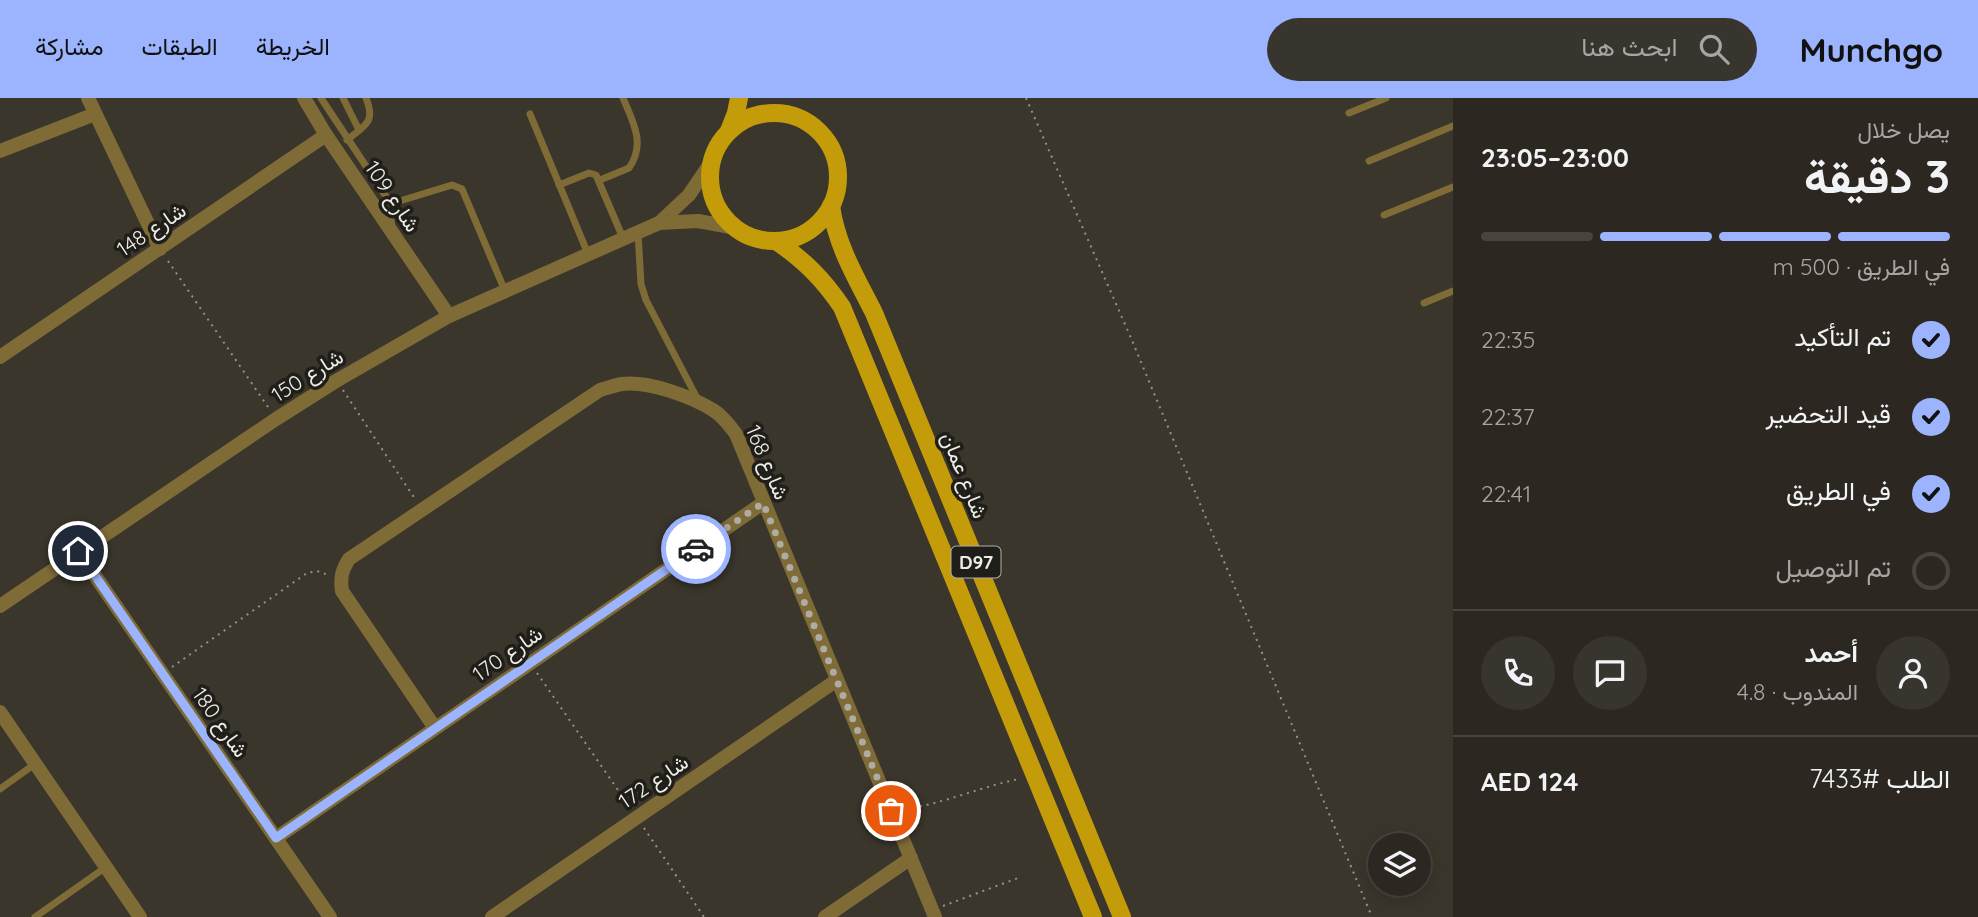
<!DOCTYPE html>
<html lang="ar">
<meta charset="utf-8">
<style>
:root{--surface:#2c2821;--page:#38342e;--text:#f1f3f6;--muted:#a6a6a5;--line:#48443f;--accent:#9cb4fd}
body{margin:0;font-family:Quicksand,Vazirmatn,sans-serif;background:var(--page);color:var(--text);direction:rtl;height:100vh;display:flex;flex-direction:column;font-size:26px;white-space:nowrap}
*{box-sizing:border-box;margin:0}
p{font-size:23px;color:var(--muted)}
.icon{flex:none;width:38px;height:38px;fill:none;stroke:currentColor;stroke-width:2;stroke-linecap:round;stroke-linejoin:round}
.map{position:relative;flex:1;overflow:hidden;direction:ltr}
.sheet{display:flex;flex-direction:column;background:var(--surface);width:525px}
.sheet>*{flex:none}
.fabs{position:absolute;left:1368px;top:735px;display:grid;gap:14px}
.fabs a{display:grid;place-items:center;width:63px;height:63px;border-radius:50%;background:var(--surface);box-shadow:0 4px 18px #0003,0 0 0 2px var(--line);font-size:35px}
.pin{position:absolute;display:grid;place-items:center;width:60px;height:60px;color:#fff;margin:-30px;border:4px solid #fff;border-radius:50%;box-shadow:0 2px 7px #0007}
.courier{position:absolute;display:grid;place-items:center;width:70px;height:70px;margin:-35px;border:5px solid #9cb4fd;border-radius:50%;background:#fff;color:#222;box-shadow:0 2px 9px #0007}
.head em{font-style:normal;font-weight:700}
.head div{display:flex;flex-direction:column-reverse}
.head{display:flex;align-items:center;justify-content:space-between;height:119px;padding:0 28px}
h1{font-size:46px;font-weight:700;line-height:52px}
.bar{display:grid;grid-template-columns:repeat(4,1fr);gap:10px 7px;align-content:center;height:84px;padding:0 28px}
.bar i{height:9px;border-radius:5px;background:var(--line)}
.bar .selected{background:var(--accent)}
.bar p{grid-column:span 4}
.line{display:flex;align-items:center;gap:18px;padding:0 28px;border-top:2px solid var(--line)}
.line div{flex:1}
.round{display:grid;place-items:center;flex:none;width:74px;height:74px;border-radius:37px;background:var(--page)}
ol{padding:0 28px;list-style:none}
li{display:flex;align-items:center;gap:21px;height:77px}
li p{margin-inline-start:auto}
li .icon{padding:7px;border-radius:50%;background:var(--accent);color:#111;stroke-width:4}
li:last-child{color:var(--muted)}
li i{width:38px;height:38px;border:4px solid var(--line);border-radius:50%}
header{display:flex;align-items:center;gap:42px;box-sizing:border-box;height:98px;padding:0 35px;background:var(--accent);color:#111}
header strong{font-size:33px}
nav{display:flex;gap:38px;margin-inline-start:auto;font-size:24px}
.search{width:490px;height:63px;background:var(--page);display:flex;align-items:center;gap:18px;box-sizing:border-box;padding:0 24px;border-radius:38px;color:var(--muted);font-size:26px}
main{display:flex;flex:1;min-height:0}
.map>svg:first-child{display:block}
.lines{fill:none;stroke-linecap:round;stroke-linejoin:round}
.path{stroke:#95928a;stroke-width:2;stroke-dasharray:2 5;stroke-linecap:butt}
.lane{stroke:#7e6b36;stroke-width:7}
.street{stroke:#7e6b36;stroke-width:14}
.primary{stroke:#c49c0a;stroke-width:18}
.done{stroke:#afaca5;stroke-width:7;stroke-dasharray:0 12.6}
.route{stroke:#9cb4fd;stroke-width:9}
.labels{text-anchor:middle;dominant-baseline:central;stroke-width:7;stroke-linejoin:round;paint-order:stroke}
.shield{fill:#1f1e19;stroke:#b0aea8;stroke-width:2}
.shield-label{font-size:19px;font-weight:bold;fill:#eeece6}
.street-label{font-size:21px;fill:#eeece6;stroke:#1f1e19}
</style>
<header>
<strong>Munchgo</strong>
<div class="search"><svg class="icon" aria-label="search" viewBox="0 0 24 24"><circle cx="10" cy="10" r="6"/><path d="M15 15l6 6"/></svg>ابحث هنا</div>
<nav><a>الخريطة</a><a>الطبقات</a><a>مشاركة</a></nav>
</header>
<main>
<section class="sheet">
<div class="head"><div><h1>3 دقيقة</h1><p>يصل خلال</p></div><em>23:00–23:05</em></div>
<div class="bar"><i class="selected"></i><i class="selected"></i><i class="selected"></i><i></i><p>في الطريق · 500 m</p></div>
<ol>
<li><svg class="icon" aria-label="check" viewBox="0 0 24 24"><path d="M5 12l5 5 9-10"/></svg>تم التأكيد<p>22:35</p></li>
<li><svg class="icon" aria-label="check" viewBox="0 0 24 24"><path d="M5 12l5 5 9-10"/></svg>قيد التحضير<p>22:37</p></li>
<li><svg class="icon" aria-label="check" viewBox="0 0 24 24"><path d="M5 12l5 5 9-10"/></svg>في الطريق<p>22:41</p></li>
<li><i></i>تم التوصيل</li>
</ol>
<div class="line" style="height:126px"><a class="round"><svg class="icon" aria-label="person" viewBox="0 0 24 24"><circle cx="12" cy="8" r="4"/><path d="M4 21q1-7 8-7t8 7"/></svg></a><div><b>أحمد</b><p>المندوب · 4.8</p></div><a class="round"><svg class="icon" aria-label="chat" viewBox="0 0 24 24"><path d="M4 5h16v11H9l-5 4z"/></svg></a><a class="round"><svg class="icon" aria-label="phone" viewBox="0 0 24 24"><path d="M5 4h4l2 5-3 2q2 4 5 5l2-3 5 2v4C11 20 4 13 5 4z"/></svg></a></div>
<div class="line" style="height:91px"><div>الطلب #7433</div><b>AED 124</b></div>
</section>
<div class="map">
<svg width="1453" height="819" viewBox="0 0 1453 819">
<rect width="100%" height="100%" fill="#3a362c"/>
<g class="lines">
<g class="path">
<path d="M1026,0L1131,240L1372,819"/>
<path d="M168,163L268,309"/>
<path d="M343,292L415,401"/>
<path d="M172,569L307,475L317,473L328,477"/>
<path d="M537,575L629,708"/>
<path d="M906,711C945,705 980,689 1019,681"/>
<path d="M644,730L704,819"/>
<path d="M943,808L1018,780"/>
</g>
<g class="lane">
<path d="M321,0L389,103L392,130"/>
<path d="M343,0L359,32"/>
<path d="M1349,15L1386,0"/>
<path d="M530,16L588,156"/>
<path d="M347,42C365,27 376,25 366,0"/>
<path d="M1369,63L1453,28"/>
<path d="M600,82L629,70C646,46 633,24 623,0"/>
<path d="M559,87L589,75L596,77L623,140"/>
<path d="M390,106L452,87L462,91L505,193"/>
<path d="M1384,117L1453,89"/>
<path d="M638,135L641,186L646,202L698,302"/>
<path d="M1424,205L1453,193"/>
<path d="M0,691L35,666"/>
<path d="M35,819L106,769"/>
</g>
<g class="street">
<path d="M88,0L160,151"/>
<path d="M304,0L326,37L449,218"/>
<path d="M0,53L95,16"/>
<path d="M659,125L689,97L712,63"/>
<path d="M0,259L326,37"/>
<path d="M78,453L330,819"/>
<path d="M0,508L276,321L336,283L449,218L659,125L698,123L736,130"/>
<path d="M0,614L140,819"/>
<path d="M435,630L342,493C340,480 342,472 349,461L600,292C607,290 615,287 622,286C649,283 690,298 713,312C723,318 729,327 736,336L935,819"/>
<path d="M276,740L763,405"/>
<path d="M492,819L837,582"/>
<path d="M825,819L911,760"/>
</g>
<g class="primary">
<circle cx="774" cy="79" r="64"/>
<path d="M729,33L736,15L739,0"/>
<path d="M831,108C837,149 856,179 874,215L1122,819"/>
<path d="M776,143C804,162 823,181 842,209L1093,819"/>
</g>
</g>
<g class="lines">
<path class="done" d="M696,451L763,405L891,713"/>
<path class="route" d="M78,453L276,740L696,451"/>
</g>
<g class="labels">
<rect class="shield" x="951.5" y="448.5" width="49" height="31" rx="5"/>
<g class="shield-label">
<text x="976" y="464">D97</text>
</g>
<g class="street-label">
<text transform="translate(393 98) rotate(56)">شارع 109</text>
<text transform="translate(151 131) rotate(-34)">شارع 148</text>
<text transform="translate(307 277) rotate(-32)">شارع 150</text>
<text transform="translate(768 364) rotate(67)">شارع 168</text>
<text transform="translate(965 377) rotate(68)">شارع عمان</text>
<text transform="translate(507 555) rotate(-35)">شارع 170</text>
<text transform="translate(221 624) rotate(55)">شارع 180</text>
<text transform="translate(653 683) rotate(-34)">شارع 172</text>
</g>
</g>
</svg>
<div class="fabs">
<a><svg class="icon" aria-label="layers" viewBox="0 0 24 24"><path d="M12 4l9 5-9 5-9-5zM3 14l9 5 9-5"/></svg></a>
</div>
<div class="pin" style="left:891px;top:713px;background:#ea580c"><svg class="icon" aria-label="bag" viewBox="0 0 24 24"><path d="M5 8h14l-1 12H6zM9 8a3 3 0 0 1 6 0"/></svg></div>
<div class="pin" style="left:78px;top:453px;background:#1f2937"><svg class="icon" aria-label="home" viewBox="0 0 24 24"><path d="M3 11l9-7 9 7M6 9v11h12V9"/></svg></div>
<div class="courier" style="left:696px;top:451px"><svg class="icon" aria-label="car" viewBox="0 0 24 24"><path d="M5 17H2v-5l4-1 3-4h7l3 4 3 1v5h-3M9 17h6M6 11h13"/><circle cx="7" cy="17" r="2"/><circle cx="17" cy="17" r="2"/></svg></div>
</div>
</main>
